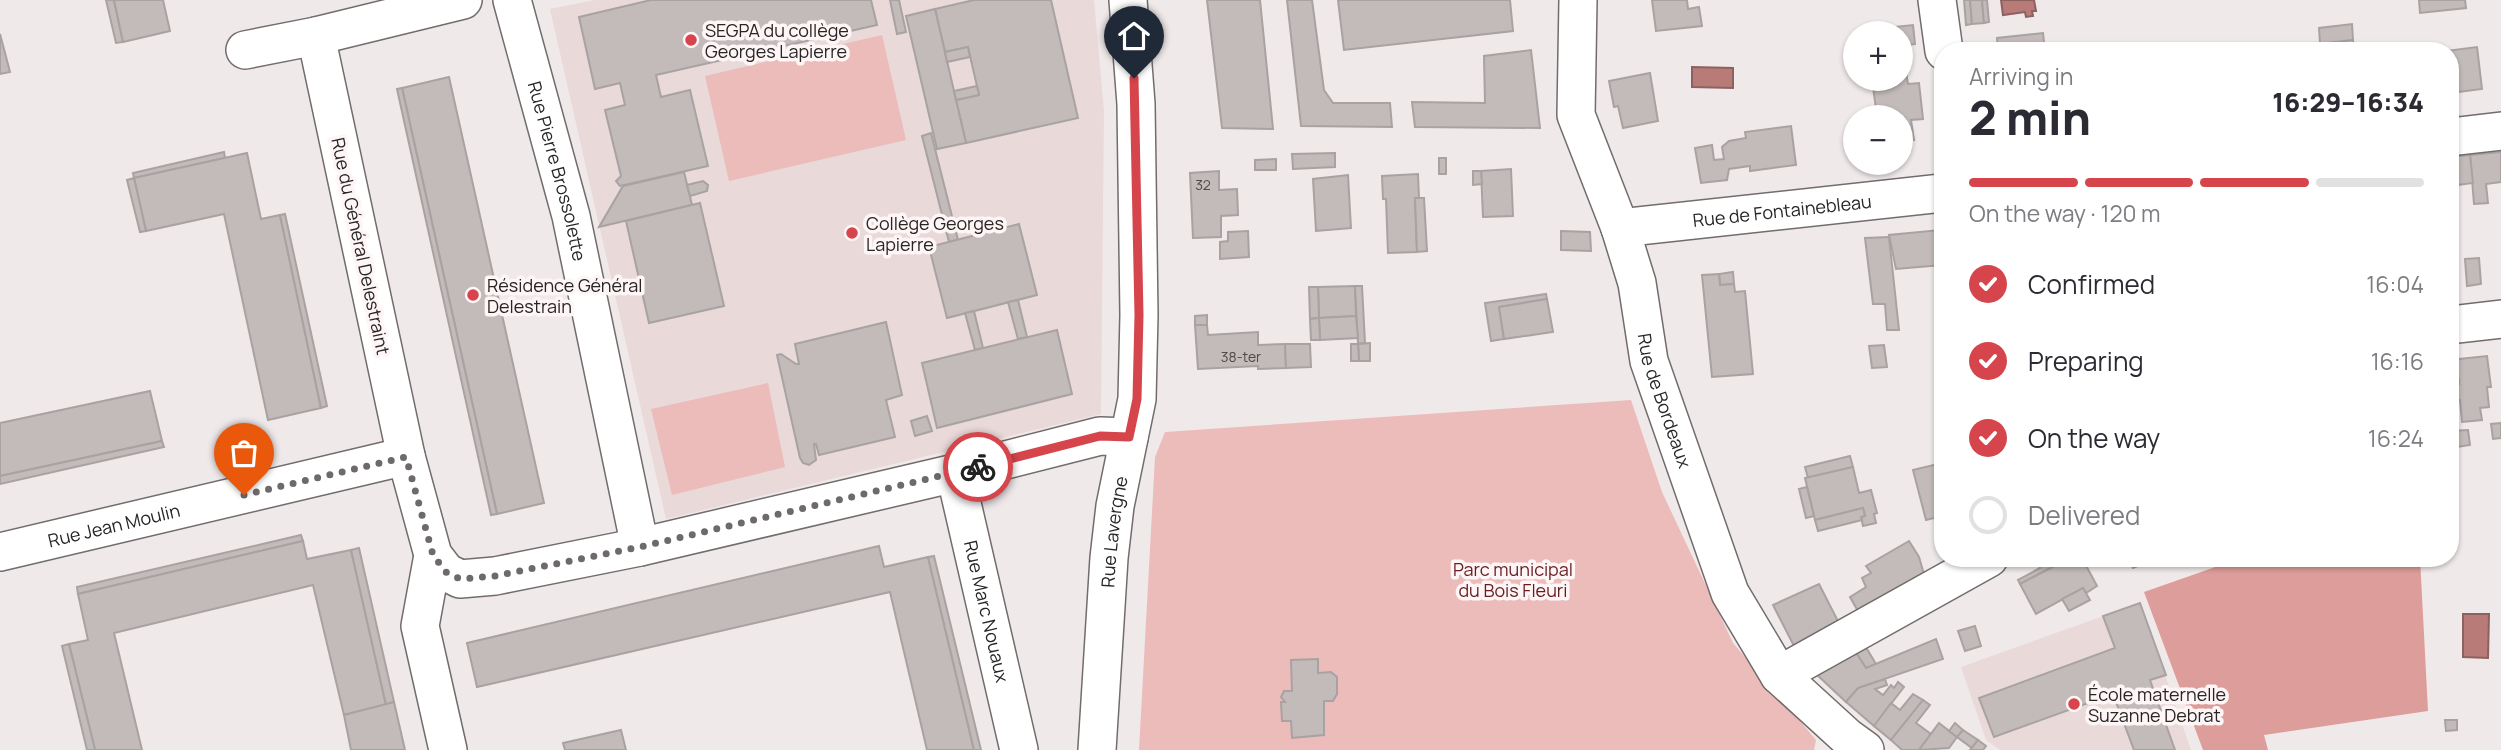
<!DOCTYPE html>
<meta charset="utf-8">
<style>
:root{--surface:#fff;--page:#f2f2f3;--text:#2b2b33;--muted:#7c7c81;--line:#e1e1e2;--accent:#d5454b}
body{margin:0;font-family:Manrope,sans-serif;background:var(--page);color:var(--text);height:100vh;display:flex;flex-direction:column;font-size:26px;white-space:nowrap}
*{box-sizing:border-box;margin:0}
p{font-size:23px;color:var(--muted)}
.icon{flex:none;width:38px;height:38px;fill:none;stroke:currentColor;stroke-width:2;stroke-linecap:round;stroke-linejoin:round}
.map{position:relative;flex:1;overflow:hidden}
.drawer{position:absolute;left:1934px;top:42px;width:525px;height:525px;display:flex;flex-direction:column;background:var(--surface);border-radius:28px;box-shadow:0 2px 5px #0004}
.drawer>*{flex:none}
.tools{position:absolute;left:1843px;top:21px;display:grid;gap:14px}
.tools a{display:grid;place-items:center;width:70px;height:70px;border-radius:50%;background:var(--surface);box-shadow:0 2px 5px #0004;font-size:35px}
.pin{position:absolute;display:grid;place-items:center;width:60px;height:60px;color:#fff;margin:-72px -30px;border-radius:50% 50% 50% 0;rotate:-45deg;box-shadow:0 0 7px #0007}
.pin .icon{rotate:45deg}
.courier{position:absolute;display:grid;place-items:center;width:70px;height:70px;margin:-35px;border:5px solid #d5454b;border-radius:50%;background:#fff;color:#222;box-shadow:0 2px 9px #0007}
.headline em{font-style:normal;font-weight:800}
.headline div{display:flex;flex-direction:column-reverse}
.headline{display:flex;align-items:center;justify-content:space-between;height:119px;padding:0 35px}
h1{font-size:46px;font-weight:800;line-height:52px}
.bar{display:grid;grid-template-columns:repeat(4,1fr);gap:10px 7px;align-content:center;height:84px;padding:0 35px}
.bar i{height:9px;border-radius:5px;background:var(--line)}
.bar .current{background:var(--accent)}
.bar p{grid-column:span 4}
ol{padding:0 35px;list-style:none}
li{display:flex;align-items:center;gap:21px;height:77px}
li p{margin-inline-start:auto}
li .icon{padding:7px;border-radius:50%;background:var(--accent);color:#fff;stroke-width:4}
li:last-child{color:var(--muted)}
li i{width:38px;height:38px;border:4px solid var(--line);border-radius:50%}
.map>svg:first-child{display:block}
.built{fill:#e9d9d8}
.green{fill:#ebbcb9}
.forest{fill:#dd9d9a}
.water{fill:#b87b78;stroke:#8d615f;stroke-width:2}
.building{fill:#c2bbba;stroke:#a9a2a2;stroke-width:2}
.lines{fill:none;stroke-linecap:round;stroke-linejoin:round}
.minor-casing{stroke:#726c6c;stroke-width:40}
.minor{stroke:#fff;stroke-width:37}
.done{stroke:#6e6a6a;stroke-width:7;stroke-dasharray:0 12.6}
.route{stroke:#d5454b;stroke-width:9}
.poi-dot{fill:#d5454b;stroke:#fef6f6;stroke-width:2.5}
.labels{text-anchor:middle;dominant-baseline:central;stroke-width:7;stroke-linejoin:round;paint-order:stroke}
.number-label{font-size:14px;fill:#4e4a4a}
.poi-label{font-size:18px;fill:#282525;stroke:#fef6f6;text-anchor:start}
.street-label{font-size:18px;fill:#282525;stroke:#fef6f6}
.park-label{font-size:18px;fill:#671c20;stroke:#fef6f6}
</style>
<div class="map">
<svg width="2501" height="750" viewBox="0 0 2501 750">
<rect width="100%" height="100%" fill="#f0e9e9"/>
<g class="built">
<path d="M595,0H1094L1104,111L1101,414L666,519L550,9Z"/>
<path d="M2140,603L2191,750H2000L1986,740L1961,667Z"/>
</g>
<g class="green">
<path d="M882,35L906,140L729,181L705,76Z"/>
<path d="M768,383L785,467L672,495L651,409Z"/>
<path d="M1631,400L1662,492L1733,643L1816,740L1814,750H1139L1155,457L1165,432Z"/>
</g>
<path class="forest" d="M2241,558H2420L2428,711L2264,735L2268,750H2203L2144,592Z"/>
<g class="water">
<path d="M2001,0H2034L2036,11H2032L2033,16L2026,17L2025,12L2003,15Z"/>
<path d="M1692,67L1733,68V88L1692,87Z"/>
<path d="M2463,614H2489L2488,658L2463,657Z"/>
</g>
<g class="building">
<path d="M106,0H114L123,42L116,43Z"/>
<path d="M114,0H163L170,31L123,42Z"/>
<path d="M651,0H871L877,25L656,75L661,97L690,90L708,166L620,186L616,181L621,176L605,110L625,105L620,83L595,89L579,17Z"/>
<path d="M890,0H899L906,32L897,34Z"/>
<path d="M974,0H1051L1078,118L966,143L956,100L979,95L968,47L945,52L935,9Z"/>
<path d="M1207,0H1260L1273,129L1222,128Z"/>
<path d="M1287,0H1312L1324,90L1333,103H1390L1392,127L1301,126Z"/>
<path d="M1338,0H1510L1513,31L1344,50Z"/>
<path d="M1652,0H1687L1688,9L1699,7L1702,26L1656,31Z"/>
<path d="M1964,0H1970L1972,24L1966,25Z"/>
<path d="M1970,0H1982L1984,23L1972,24Z"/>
<path d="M1982,0H1987L1989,22L1984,23Z"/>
<path d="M2419,0H2465L2466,8L2420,13Z"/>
<path d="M935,9L966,143L937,149L906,16Z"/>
<path d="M2352,24L2353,40L2320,44L2319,28Z"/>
<path d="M1913,25L1915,44L1903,45L1907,78L1908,84L1919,83L1923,119L1911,120L1914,140L1900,141V117H1877L1872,79H1900V33H1867V30Z"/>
<path d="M2043,33L2045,51H1998L1997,38Z"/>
<path d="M0,34L10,72L0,74Z"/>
<path d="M2353,40L2354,51H2321L2320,44Z"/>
<path d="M968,47L970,57L947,62L945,52Z"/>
<path d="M2477,47L2482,89L2450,93V51H2446Z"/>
<path d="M1531,50L1540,128L1415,127L1412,102L1485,103L1484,56Z"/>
<path d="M1650,73L1658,121L1623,128L1618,106L1614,107L1609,81Z"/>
<path d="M449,77L544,503L497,514L402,88Z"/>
<path d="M977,86L979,95L956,100L954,91Z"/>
<path d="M402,88L497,514L491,515L397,89Z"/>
<path d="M1791,126L1796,165L1750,171V166L1729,169L1727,180L1701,183L1695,148L1712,145L1714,160L1724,159L1722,147L1729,141L1746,138L1745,132Z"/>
<path d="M931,133L958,240L949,242L922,136Z"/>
<path d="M224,152L225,158L134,178L133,173Z"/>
<path d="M2501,152V182L2486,184L2488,203L2474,204L2470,155Z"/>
<path d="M247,153L261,219L280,215L321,408L268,420L224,214L146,231L134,178Z"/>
<path d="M1335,153V167L1293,169L1292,154Z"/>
<path d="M2470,155L2473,183L2450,186V157Z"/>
<rect x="1439" y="158" width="7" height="16"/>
<path d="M1276,159V170H1255V160Z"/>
<path d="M1511,169L1513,216L1483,217L1481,171Z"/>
<path d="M1219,171V190L1237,189L1238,215L1221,216V237L1193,238L1190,173Z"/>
<path d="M1473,171H1481L1482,184L1473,185Z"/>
<path d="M684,172L692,205L599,227L623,186Z"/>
<path d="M1418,174L1419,198H1415L1417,252L1388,253L1386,199H1383L1382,176Z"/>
<path d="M1348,175L1351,228L1316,231L1313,179Z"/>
<path d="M134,178L146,231L140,232L127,180Z"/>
<path d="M703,181L708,185L707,191L690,196L687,185Z"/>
<path d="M1415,198H1424L1427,251L1417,252Z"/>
<path d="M700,203L724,306L649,323L626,221Z"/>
<path d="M285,214L327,406L321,408L280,215Z"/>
<path d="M1019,224L1037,295L947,318L929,247Z"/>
<path d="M1940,230V240L1942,239V265L1896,269L1889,235Z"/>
<path d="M1248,231L1249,257L1220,259V242L1228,241V232Z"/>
<path d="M1561,231L1590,232L1591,251L1561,250Z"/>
<path d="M1889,237L1899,330H1887L1885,304H1873L1865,238Z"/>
<path d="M2479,258L2481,284L2467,286L2465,259Z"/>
<path d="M1733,272L1734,284L1720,285L1719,274Z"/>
<path d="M1719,274L1720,285L1734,284L1735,292L1745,291L1753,374L1712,377L1702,275Z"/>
<path d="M1355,286L1356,316L1319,318L1318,287Z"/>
<path d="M1355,286H1362L1365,343L1358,344Z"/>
<path d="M1309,287H1318L1319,318L1310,319Z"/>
<path d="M1546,294L1547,299L1499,307L1504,339L1491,341L1485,303Z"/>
<path d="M1547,299L1553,332L1504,339L1499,307Z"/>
<path d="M1018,300L1027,337L1018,339L1008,302Z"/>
<path d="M974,311L983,348L975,350L965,313Z"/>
<path d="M1207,315V325H1195V316Z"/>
<path d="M1356,316L1358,338L1320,340L1319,318Z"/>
<path d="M1319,318L1320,340H1311L1310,319Z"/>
<path d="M886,322L902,395L886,400L895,437L819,455L816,444H814L816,460L809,465L803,463L800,458L777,355L781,354L796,364H799L795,344Z"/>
<path d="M1195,325H1207L1208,335L1258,332V345L1285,344L1286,368L1258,369V366L1198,369Z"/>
<path d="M1057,330L1072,394L937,428L922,363Z"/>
<path d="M1370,343V361H1359L1358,344Z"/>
<path d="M1285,344H1310L1311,367L1286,368Z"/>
<path d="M1351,344H1358L1359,361H1351Z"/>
<path d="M1884,345L1887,367L1872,368L1869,346Z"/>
<path d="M2487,356L2491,387H2487L2489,407L2480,408L2482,420L2462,422L2460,400L2450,401V386L2459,384V379L2450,380V360Z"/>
<path d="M150,391L162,441L0,476V423Z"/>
<path d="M927,416L932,431L915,436L911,421Z"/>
<path d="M2501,423V438L2493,439L2491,424Z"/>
<path d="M2468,430L2470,445L2450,448V431Z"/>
<path d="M162,441L164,447L0,484V476Z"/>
<path d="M1850,456L1853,467L1808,478L1805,467Z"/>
<path d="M2450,459H2454L2456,483L2450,484Z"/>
<path d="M1942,463V516L1926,520L1913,470Z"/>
<path d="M1853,467L1859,493L1871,490L1877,513L1874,514L1876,523L1863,526L1861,517L1865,516L1863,508L1815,520L1805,478Z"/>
<path d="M1807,487L1814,516L1806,518L1799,489Z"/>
<path d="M1863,508L1865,516L1861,517L1862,520L1818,531L1815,520Z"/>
<path d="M301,535L303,541L78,594L77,587Z"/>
<path d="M303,541L307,559L351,550L386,705L344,715L313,585L114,633L142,750H95L69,644L88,640L78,594Z"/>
<path d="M1909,541L1919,557L1925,578L1860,615L1850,597L1866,587L1862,578L1871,573L1866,566Z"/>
<path d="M879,546L884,567L928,557L974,750H927L890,592L477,687L467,643Z"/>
<path d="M359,548L394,702L386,705L351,550Z"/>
<path d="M934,556L981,750H974L928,557Z"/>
<path d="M2050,558L2068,559L2020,584L2018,580L2040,568L2039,564Z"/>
<path d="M2082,558L2097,586L2086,593L2083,588L2036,614L2020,584L2068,559L2070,564Z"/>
<path d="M2129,558H2147L2148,562L2133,568Z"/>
<path d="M1819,584L1841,627L1795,648L1773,605Z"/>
<path d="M2083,588L2090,600L2069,611L2062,599Z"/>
<path d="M2140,603L2166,675L2150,680L2175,750H2134L2113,694L1994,737L1979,698L2115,648L2103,616Z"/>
<path d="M1975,626L1981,646L1965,651L1958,631Z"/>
<path d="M1861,639L1876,664L1866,668L1851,645Z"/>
<path d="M1936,639L1943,659L1858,688L1846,702L1814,672L1851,645L1866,668Z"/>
<path d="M69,644L95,750H87L62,646Z"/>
<path d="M1318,659V673L1331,672L1337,677V694L1333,701H1324V735L1292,738L1291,721H1282L1281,702H1285L1281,697L1284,691H1292L1291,660Z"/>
<path d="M1885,679L1887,685L1875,689L1883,695L1891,685L1894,688L1898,682L1904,687L1874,726L1846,702L1858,688Z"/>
<path d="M1913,694L1923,700L1891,740L1874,726L1891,703L1900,710Z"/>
<path d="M1923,700L1930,705L1916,723L1931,734L1919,750H1902L1891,740Z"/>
<path d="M394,702L405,750H351L344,715Z"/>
<path d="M2445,720H2457V730L2446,731Z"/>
<path d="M1939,723L1957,737L1949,748L1919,750Z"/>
<path d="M1955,723L1963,730L1957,737L1949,731Z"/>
<path d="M621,730L626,750H565L563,743Z"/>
<path d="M1963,730L1978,740L1972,748L1957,737Z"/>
<path d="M1978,740L1986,746L1983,750H1970Z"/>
</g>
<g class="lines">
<defs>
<g id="minor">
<path id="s1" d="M512,0L571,216L640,547"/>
<path id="s2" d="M1578,0L1576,115L1620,228L1637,283L1649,361L1730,593L1779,675L1847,737L1865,750"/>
<path d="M1937,0L1944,51"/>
<path d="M245,50L316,36"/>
<path d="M2450,137L2501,131"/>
<path id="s3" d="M1620,228L1942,193"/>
<path d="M2450,325L2501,319"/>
<path d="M406,456L316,36L463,0"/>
<path id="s4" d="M955,473L1019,750"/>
<path id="s5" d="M0,552L406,456L433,555L446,572L460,579L495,576L640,547L955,473L1100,436L1129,437"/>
<path d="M433,555L420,626L448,750"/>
<path d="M1779,675L1989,558"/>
<path id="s6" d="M1097,750L1109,558L1115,506L1137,399L1139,315L1136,104L1128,0"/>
</g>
</defs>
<use href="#minor" class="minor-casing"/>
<use href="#minor" class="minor"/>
</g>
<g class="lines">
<path class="done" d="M244,495L406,457L433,555L446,572L460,579L495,576L640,547L978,467"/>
<path class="route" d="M978,467L1100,436L1129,437L1137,399L1139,315L1134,78"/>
</g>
<g class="poi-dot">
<circle cx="691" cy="40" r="7"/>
<circle cx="852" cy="233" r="7"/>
<circle cx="473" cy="295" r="7"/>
<circle cx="2074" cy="704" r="7"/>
</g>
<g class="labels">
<g class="number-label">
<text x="1203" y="184">32</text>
<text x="1241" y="356">38-ter</text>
</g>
<g class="poi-label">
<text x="705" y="30">SEGPA du collège<tspan x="705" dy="21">Georges Lapierre</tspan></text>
<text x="866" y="223">Collège Georges<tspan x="866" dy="21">Lapierre</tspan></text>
<text x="487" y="285">Résidence Général<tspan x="487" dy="21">Delestrain</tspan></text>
<text x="2088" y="694">École maternelle<tspan x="2088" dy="21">Suzanne Debrat</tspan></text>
</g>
<g class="street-label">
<text stroke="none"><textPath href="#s1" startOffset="177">Rue Pierre Brossolette</textPath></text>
<text stroke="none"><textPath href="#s3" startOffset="163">Rue de Fontainebleau</textPath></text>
<text transform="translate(361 246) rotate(78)">Rue du Général Delestraint</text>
<text stroke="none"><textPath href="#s2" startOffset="415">Rue de Bordeaux</textPath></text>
<text stroke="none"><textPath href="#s5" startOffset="117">Rue Jean Moulin</textPath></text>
<text stroke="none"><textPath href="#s6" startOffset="219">Rue Lavergne</textPath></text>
<text stroke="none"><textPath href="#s4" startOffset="142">Rue Marc Nouaux</textPath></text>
</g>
<g class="park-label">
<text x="1513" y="569">Parc municipal<tspan x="1513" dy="21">du Bois Fleuri</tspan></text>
</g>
</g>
</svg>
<div class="tools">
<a>+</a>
<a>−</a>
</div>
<div class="pin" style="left:244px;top:495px;background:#ea580c"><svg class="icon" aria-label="bag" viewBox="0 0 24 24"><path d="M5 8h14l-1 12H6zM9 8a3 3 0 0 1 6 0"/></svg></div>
<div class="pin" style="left:1134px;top:78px;background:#1f2937"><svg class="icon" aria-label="home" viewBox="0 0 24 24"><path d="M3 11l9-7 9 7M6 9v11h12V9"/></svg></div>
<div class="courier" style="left:978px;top:467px"><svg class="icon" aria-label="bike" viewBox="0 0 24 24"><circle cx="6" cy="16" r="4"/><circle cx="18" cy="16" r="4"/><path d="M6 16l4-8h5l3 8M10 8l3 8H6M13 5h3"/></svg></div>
<section class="drawer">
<div class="headline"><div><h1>2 min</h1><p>Arriving in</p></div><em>16:29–16:34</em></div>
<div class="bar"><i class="current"></i><i class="current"></i><i class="current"></i><i></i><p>On the way · 120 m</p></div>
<ol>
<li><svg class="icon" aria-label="check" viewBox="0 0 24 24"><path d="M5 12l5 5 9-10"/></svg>Confirmed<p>16:04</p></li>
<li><svg class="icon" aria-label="check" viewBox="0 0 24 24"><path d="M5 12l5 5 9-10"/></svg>Preparing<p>16:16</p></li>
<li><svg class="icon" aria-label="check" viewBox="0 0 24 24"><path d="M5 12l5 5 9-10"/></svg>On the way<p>16:24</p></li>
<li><i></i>Delivered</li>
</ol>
</section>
</div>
